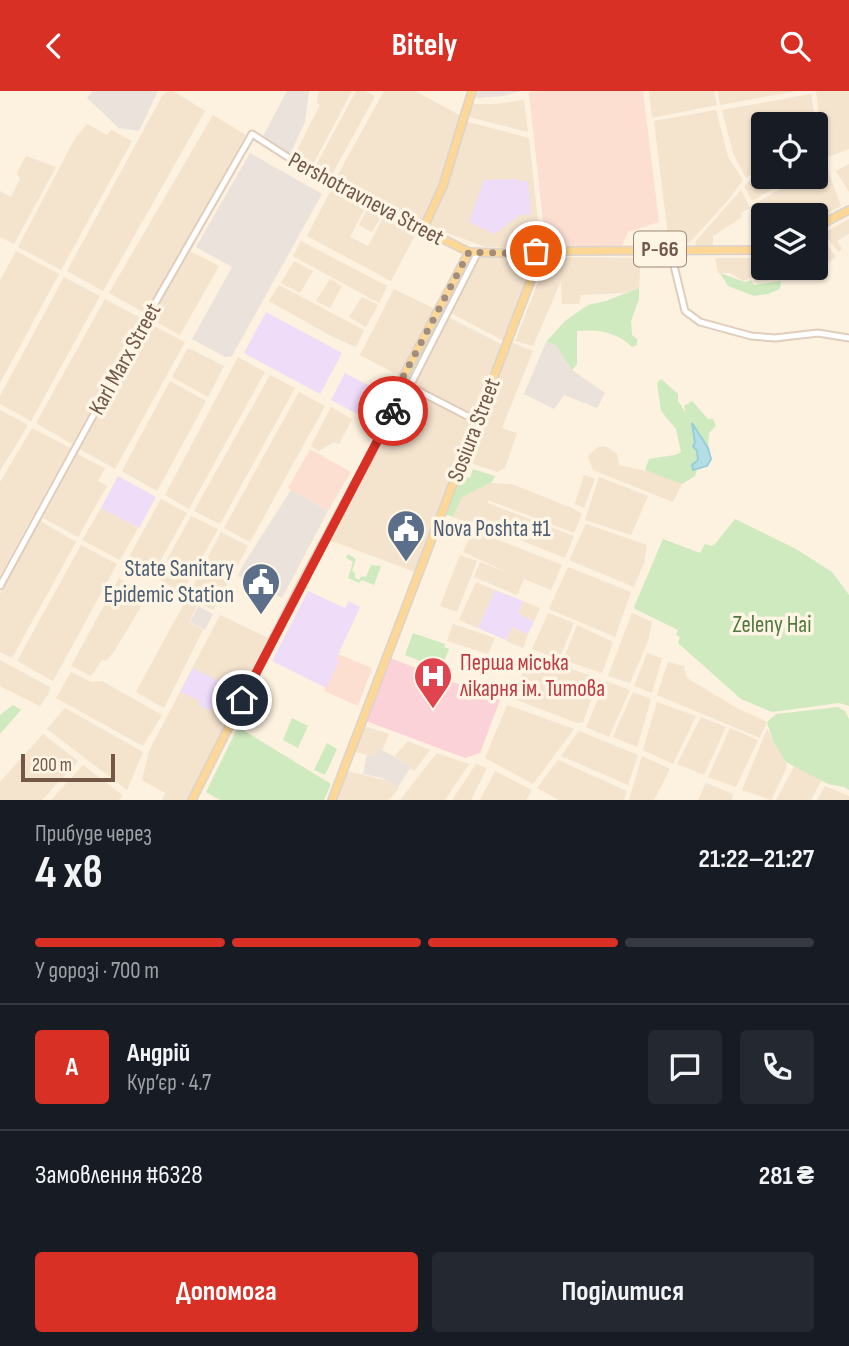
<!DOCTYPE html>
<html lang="uk">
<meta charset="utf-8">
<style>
:root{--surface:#171b24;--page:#242831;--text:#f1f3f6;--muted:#9ea1a6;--line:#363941;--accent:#d93025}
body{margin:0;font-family:"Sofia Sans Condensed",sans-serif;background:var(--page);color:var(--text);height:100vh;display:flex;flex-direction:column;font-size:26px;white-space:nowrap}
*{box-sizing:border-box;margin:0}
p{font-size:23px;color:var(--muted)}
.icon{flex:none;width:38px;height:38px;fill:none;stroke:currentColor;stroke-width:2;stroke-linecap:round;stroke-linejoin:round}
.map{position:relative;height:709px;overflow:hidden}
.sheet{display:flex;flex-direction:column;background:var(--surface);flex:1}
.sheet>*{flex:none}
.tools{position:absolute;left:751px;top:21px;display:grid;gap:14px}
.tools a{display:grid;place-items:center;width:77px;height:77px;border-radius:7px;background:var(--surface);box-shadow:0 2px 5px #0004;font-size:35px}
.scale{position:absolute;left:21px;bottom:18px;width:94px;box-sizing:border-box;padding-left:7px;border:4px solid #735747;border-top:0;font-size:19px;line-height:24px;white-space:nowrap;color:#735747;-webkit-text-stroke:5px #fff5e5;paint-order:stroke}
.pin{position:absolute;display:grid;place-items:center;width:60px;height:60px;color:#fff;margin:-30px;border:4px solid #fff;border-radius:50%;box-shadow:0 2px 7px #0007}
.courier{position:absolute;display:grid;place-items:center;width:70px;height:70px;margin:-35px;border:5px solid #d93025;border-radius:50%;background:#fff;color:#222;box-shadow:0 2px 9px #0007}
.summary em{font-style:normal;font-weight:700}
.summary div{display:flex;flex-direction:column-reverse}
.summary{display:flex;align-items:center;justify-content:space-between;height:119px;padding:0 35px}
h1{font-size:46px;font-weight:700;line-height:52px}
.bar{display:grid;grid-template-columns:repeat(4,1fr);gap:10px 7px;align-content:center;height:84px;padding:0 35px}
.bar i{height:9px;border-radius:5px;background:var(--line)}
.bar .active{background:var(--accent)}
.bar p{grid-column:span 4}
.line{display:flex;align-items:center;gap:18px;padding:0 35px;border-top:2px solid var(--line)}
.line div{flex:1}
.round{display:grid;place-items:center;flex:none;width:74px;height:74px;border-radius:7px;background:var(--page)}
.cta{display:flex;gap:14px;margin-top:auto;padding:14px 35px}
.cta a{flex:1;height:80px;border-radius:7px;background:var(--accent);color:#fff;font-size:28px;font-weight:700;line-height:80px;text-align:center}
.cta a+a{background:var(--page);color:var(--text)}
header{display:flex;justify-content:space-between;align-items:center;height:91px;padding:0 35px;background:var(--accent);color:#fff;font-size:32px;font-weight:700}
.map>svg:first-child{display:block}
.residential{fill:#f4e3cd}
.commercial{fill:#fddfd2}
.industrial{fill:#eae2db}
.education{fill:#eedcf8}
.medical{fill:#fbd2d7}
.green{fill:#cfeabe}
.water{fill:#b4dee6;stroke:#9aced8;stroke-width:2}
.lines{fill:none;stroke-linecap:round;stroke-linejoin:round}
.minor-casing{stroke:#e0cdbb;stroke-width:9}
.major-casing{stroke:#dbd3cf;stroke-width:10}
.minor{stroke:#fff;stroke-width:5}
.major{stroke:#fdd795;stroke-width:7}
.done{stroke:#a38d7c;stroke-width:7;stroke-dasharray:0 12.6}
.route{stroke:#d93025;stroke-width:9}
.labels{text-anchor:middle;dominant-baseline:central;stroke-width:7;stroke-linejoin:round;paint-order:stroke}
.shield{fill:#fff5e5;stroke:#9d8676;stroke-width:2}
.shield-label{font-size:21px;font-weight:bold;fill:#735747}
.street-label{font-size:23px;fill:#735747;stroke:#fff5e5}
.service-label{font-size:23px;fill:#4e5e75;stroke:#fff5e5;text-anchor:start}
.park-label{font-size:23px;fill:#50793f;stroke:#fff5e5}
.health-label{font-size:23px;fill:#be3a42;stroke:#fff5e5;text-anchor:start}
</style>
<header><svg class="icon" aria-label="back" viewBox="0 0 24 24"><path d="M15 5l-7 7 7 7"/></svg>Bitely<svg class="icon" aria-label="search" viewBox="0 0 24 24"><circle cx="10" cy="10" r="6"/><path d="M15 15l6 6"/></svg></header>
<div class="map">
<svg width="849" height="709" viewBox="0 0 849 709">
<rect width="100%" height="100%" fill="#fdf1df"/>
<g class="residential">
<path d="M168,0H173L205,20L103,200L67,180L162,5Z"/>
<path d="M319,0H352L311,77L293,67L320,14L317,12Z"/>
<path d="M356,0H365L375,5L330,87L314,78Z"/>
<path d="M384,0H415L461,25L432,114L420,132L336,87Z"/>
<path d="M649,0H714L717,14L652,27Z"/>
<path d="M718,0H797L720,14Z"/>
<path d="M816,0H849V58L828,66L823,57Z"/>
<path d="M811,3L820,56L816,57V33H763V74L746,87L733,62L722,19Z"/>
<path d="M524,9L528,41L469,26L473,13H497Z"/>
<path d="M716,19L728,66L743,89L729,108L690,151L686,153H669L654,30Z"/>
<path d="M213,24L246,44L145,222L109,202Z"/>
<path d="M465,30L529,47L538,130V153L535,158L486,156L428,135L439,112Z"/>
<path d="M87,33L107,44L111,39L132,50L61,179L18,156L74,49Z"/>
<path d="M820,58L841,115L816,129V124H763L757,119L753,114L796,89L795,86H816V60Z"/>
<path d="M26,65L56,76L14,153L0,146V100L11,106L20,88L17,82Z"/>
<path d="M849,73V101L836,80Z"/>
<path d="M763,78V86H789L790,88L752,110L744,95Z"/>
<path d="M332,97L366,115L350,146L368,155L384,125L416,142L391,190L307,145Z"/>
<path d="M741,99L750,117L741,122L742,126L713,145V155H697L695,151Z"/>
<path d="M368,116L382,124L372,141L359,134Z"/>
<path d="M849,128V143L837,150L842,158L838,161L824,142Z"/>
<path d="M821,145L836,166L829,171L816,173V147Z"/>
<path d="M301,150L387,195L379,212L293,165Z"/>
<path d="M16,160L59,183L0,292V190Z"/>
<path d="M190,160L219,175L180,244L151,228Z"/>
<path d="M479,165L530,167L534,173V177L504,250L449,221Z"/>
<path d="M560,166L641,167L639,197L624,202L581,204L579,213H562L561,190L533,255L515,250L542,181L548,172L560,180Z"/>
<path d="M715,167H763V177H785L783,180L767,188L750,187L744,190L730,182H718Z"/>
<path d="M294,170L313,180L300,202L281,192Z"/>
<path d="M64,186L100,205L31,330L0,313V305Z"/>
<path d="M330,188L342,195L330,217L316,210Z"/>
<path d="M279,194L364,239L356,256L331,245L269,210Z"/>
<path d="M394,198L435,218L400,285L360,264Z"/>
<path d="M362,206L378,214L366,236L349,226Z"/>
<path d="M105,208L142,228L72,353L36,332Z"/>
<path d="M446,225L503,254L474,325L415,296L414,292Z"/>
<path d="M148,232L185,251L115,378L80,358Z"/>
<path d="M511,251L533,260L502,337L517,342L505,377L497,381L465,370Z"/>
<path d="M188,257L224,275L208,306L172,286Z"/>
<path d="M238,266L265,281L189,418L165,404Z"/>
<path d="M270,284L295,297L220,433L194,420Z"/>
<path d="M170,290L206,310L157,400L122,380Z"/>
<path d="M408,297L473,331L415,481L335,451L332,452L328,448Z"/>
<path d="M299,301L325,315L250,451L224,437Z"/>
<path d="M331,316L352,328L339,353L334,351L319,360L311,355Z"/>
<path d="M0,319L28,334L0,380Z"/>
<path d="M32,337L70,357L0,484V391Z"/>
<path d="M605,355L617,363L619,374L655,382L682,393L673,411L593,379L588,365L598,356Z"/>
<path d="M77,363L105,377L98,390L107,395L78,446L43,427Z"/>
<path d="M584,384L595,388L584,417L575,413Z"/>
<path d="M599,386L648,405L631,444L585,429Z"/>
<path d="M490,392L512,393L574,418L582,423L574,442L488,409V412L574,445L565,467L473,430L471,433L453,426L462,406Z"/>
<path d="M161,408L187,422L152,485L126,471Z"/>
<path d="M101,417L138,437L120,469L82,449Z"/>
<path d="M191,425L218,438L182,502L157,487Z"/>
<path d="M40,430L76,451L12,567L0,561V503Z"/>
<path d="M586,433L647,454L644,472L634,496L569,469Z"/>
<path d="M473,439L562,474L551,499L524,488L517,504L474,486L480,471L509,482L463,461Z"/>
<path d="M221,441L248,455L213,519L187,506Z"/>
<path d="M81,454L117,473L53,590L17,570Z"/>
<path d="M460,464L477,470L457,521L440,515Z"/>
<path d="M568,476L631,501L615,546L549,518Z"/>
<path d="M119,487L148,504L113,562L106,570L102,569L91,585L71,575Z"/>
<path d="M476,491L495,499L478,537L459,529Z"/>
<path d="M186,509L197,515L189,531L203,539L164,617L136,601Z"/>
<path d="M523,510L540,517L534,531L518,522Z"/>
<path d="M548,522L574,532L559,568L532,558Z"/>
<path d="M632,522L652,531L648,550L630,592L608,585Z"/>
<path d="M220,524L268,547L188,709H162L165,702L142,689L149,660Z"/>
<path d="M453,533L495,547L488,563L447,550Z"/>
<path d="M577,534L613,551L602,582L563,569Z"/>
<path d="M511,536L528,543L523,557L506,550Z"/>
<path d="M647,562L662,567L652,602L634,595Z"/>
<path d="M531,563L599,588L583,631L577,632L512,607Z"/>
<path d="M0,569L50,596L49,602L40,615L0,595Z"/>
<path d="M668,571L684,575L687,587L735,616L767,631L760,647L657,604Z"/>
<path d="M71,581L91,591L102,590L162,624L143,655L56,607Z"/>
<path d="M606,590L630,599L609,646L586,636Z"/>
<path d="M633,601L651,608L637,656L613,646Z"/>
<path d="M657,611L696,625L673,673L643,659Z"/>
<path d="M507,614L574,638L533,693L485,667Z"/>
<path d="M65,617L143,661L127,699L47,638Z"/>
<path d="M701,626L726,636L704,684L677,673Z"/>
<path d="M364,635L389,643L382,660L378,659L376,665L353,661Z"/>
<path d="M730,637L758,649L736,696L708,686Z"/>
<path d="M767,638L786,671L787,676L771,709L742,699Z"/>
<path d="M579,640L638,664L628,694L561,665Z"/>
<path d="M43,643L78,670L42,709H0V691Z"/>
<path d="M408,650L430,659L414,680L395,665Z"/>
<path d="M437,662L469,673L445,709H400Z"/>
<path d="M642,665L670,678L654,709H629Z"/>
<path d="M558,669L627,700L624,709H559L537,697Z"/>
<path d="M476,673L487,677L471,709H452Z"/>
<path d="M83,674L121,703L122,706L119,709H51Z"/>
<path d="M795,674L822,688L811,709H776Z"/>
<path d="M347,680L392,691L399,697L389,709H335Z"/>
<path d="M495,680L532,699L526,709H480Z"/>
<path d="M706,692L733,703L732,709H698Z"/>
<path d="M825,695L849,705V709H817Z"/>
</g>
<g class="commercial">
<path d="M534,0H643L659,131L628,141L621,157H546L529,2Z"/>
<path d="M310,358L351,381L328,420L288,397Z"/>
<path d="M338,563L372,577L358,615L324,600L339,570L335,568Z"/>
</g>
<g class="industrial">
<path d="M93,0H158L139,40L119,37L87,7Z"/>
<path d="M287,0H309L305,31L290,63L262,47Z"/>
<path d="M477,0H521L503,5L478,7L475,5Z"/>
<path d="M250,62L322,103L232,265L225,266L192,248L232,176L196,156Z"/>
<path d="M546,251L556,254L572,279L605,302L597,317L564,304L554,318L524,303Z"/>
<path d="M291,399L328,420L282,507L238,485L243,474Z"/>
<path d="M198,515L213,523L205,539L190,531Z"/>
<path d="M378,658L392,664L411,676L398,696L382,687L363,683L367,663L376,665Z"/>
</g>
<g class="education">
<path d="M517,88V90H528L531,123L520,124L494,143L469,131L484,89Z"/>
<path d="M266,221L342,262L320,303L244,262Z"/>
<path d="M345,282L379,300L365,327L331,309Z"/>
<path d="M118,385L156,406L139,437L101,417Z"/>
<path d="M495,499L523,510L518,522L534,531L528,543L512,536L506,549L478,537Z"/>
<path d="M308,500L345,517L349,510L360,516L336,568L339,570L326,597L272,570Z"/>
<path d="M193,577L225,593L211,620L200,615L198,609L180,601Z"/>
</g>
<path class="medical" d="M390,567L500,609L480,662L465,667L366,630Z"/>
<g class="green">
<path d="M720,182L745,191L751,189L754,194L781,190L780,198L768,203L754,205L728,195Z"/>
<path d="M639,197V208L631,230L632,244L637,248V254L632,256C618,241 597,238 577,240V273L572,279L556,254L546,251L565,230L588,214L606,210Z"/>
<path d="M439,222L442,223L443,227L411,289H407L405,287Z"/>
<path d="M661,288L678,303V310L686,322L684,315L692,310L708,328H713L716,335L709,342L708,357L701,349L698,340V370L693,379H697L695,385L682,393L645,379L649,368L675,364L681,361L676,338L661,320L657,292Z"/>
<path d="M473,378L495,385L492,391L462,406L453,426L445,423L457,393H460L463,385L470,387Z"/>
<path d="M735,428L796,458L832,481L849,504V615L839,612L772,621L741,608L678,552L680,546L676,544L678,539L635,518L634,516L663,448L700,462L705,453L712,455L715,453Z"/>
<path d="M348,463L356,468L352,480L355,482V487L359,489L362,485L366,486L371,474L381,475L374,494L362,489L359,492L348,487L353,471L346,467Z"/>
<path d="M413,542L445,553L444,556L449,558L441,578L405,564Z"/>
<path d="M13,614L21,619L0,643V624Z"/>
<path d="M838,616L845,620L849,628V699L844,696L828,693L786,671L773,650L767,631L776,623Z"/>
<path d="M292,627L308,635L298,657L283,649Z"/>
<path d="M238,636L331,693L324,709H220L206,701Z"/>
<path d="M327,652L337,658L325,684L314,679Z"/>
</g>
<path class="water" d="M692,332L708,357L711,368L707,375L693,379L692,374L698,369L697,360L693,355L695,352Z"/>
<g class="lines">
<defs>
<g id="minor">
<path d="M670,158L685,220L700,231L751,245L775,247L818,242L849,247"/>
<path d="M412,291L477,163"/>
<path d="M405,293L477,330"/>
<path d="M0,495L146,228L252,43L311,81L423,138"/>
</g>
<g id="major">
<path d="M472,0L443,95L423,138L469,161L526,163L543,166"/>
<path d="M816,136L849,119"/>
<path d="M538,157L558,160L763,159"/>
<path d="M192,709L299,497L403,303L405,293L403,286L469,161"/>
<path d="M332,709L534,181L543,166L558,160"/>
</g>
</defs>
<use href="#minor" class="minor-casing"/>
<use href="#major" class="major-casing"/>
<use href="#minor" class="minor"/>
<use href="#major" class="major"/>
</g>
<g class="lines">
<path class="done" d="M393,320C399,309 407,299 403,286L469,161L526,163L541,157L544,159L545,163L539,166L536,160"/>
<path class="route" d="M242,609L393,320"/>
</g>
<defs>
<symbol id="civic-pin" viewBox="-11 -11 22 30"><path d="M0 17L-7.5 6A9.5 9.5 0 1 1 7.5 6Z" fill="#5c6f8a" stroke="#fff5e5"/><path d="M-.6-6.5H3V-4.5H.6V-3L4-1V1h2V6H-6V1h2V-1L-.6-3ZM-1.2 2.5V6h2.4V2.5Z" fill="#fff"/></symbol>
<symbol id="hospital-pin" viewBox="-11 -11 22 30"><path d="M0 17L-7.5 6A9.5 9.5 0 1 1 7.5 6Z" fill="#e0444e" stroke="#fff5e5"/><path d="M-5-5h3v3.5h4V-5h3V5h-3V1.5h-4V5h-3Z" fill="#fff"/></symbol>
</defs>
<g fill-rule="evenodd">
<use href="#civic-pin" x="384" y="416" width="44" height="60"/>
<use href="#civic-pin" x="239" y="469" width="44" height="60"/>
<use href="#hospital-pin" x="411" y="563" width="44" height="60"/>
</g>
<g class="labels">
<rect class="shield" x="634" y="140.5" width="52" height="35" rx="5"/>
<g class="shield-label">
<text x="660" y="158">Р-66</text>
</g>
<g class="street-label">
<text transform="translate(366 108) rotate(28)">Pershotravneva Street</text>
<text transform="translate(125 268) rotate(-61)">Karl Marx Street</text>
<text transform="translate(474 339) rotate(-69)">Sosiura Street</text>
</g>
<g class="service-label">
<text x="433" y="438">Nova Poshta #1</text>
<text x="234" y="478" text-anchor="end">State Sanitary<tspan x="234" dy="26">Epidemic Station</tspan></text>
</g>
<g class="park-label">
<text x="772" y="534">Zeleny Hai</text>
</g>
<g class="health-label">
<text x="460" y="572">Перша міська<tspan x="460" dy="26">лікарня ім. Титова</tspan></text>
</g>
</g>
</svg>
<div class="tools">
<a><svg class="icon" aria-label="locate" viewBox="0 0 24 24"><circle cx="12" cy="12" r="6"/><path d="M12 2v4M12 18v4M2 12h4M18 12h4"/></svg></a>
<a><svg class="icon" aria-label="layers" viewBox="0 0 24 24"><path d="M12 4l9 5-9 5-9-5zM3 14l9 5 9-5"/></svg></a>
</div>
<div class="scale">200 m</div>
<div class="pin" style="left:536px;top:160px;background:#ea580c"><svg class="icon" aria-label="bag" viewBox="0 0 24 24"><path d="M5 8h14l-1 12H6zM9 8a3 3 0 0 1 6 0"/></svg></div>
<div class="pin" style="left:242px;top:609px;background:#1f2937"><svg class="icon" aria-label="home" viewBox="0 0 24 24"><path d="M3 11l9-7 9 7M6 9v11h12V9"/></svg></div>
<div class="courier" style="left:393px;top:320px"><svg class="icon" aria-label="bike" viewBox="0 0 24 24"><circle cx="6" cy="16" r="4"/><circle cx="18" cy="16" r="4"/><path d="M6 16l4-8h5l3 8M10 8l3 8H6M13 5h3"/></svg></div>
</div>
<section class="sheet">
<div class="summary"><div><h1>4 хв</h1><p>Прибуде через</p></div><em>21:22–21:27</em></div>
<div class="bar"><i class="active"></i><i class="active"></i><i class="active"></i><i></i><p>У дорозі · 700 m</p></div>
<div class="line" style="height:126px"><b class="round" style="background:var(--accent);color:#fff">А</b><div><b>Андрій</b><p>Кур’єр · 4.7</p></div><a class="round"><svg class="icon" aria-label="chat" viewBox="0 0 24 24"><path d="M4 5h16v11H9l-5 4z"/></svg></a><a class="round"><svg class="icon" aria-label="phone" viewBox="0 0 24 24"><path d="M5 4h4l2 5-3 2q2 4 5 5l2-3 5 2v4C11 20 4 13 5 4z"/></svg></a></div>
<div class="line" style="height:91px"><div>Замовлення #6328</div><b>281 ₴</b></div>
<div class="cta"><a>Допомога</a><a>Поділитися</a></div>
</section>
